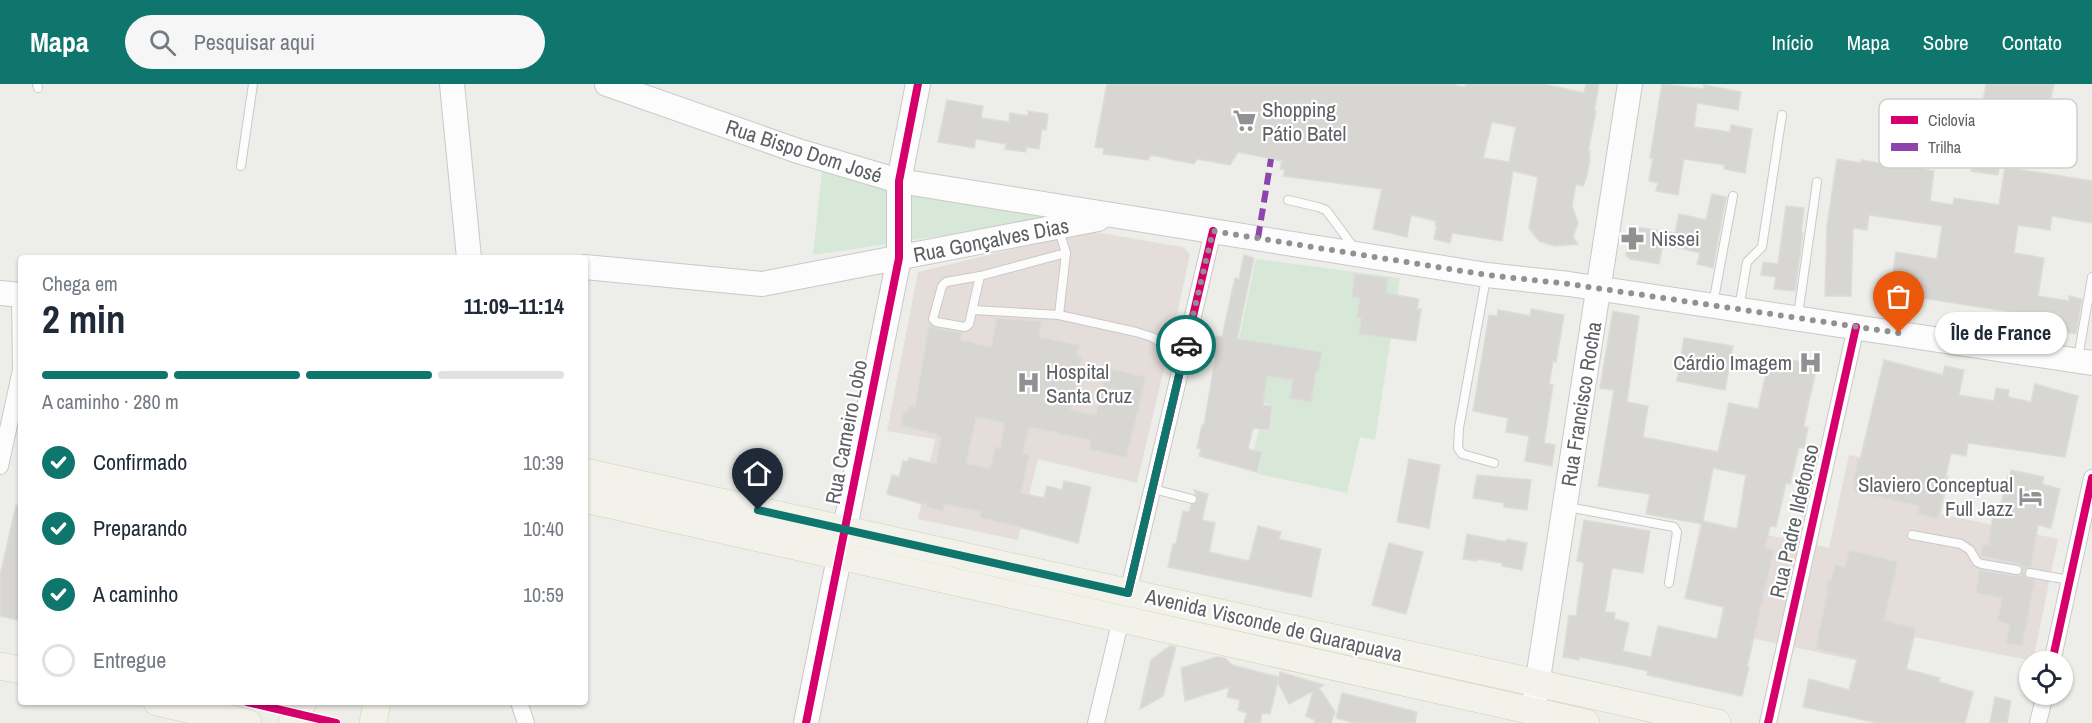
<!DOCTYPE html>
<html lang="pt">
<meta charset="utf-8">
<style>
:root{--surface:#fff;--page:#f6f6f7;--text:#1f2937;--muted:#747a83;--line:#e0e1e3;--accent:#0f766e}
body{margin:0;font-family:"Archivo Narrow",sans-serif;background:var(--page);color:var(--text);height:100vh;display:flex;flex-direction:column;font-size:22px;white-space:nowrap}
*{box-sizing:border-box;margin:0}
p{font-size:20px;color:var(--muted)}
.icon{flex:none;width:33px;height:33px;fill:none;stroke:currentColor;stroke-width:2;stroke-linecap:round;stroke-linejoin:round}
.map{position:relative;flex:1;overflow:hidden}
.drawer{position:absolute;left:18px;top:171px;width:570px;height:450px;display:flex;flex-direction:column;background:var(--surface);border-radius:6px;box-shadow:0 2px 4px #0004}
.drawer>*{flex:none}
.buttons{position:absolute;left:2019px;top:567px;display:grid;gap:12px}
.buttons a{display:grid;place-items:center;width:54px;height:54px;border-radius:50%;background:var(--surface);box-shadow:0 2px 4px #0004;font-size:30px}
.pin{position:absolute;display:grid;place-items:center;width:51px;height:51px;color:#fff;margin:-62px -26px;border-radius:50% 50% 50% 0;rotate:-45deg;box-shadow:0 0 6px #0007}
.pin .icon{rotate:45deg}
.courier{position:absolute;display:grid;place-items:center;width:60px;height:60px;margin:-30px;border:4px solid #0f766e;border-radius:50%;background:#fff;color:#222;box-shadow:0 2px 8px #0007}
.bubble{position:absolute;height:42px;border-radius:21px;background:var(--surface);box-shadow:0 2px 4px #0004;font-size:20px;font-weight:700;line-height:42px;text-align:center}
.head em{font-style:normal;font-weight:700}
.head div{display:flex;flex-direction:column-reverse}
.head{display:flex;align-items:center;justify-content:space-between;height:102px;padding:0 24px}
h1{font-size:39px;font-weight:700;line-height:45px}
.bar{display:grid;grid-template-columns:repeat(4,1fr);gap:9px 6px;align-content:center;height:72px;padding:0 24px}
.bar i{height:8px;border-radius:4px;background:var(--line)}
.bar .current{background:var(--accent)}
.bar p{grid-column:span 4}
ol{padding:0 24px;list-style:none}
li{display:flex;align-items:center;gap:18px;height:66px}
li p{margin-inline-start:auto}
li .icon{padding:6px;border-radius:50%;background:var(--accent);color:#fff;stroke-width:4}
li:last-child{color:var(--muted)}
li i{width:33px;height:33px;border:3px solid var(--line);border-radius:50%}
header{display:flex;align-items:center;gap:36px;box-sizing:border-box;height:84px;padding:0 30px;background:var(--accent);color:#fff}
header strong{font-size:28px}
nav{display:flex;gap:33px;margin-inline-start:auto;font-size:21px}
.search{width:420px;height:54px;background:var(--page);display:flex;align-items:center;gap:15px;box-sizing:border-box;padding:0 21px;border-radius:33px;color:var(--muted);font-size:22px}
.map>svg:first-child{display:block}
.medical{fill:#e5ddda}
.green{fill:#d8e8d8}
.building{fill:#d7d6d3;stroke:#dcdcd8;stroke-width:1.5;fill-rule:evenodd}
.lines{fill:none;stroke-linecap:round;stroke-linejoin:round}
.lane-casing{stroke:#c9c9c9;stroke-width:10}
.street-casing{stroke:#c9c9c9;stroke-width:18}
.secondary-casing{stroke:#c8c9c9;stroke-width:26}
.primary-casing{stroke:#d3d0b9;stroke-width:28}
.lane{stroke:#fcfcfc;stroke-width:8}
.street{stroke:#fcfcfc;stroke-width:16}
.secondary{stroke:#fcfcfc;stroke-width:24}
.primary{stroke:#f2f2ea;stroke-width:27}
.quiet{stroke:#8e44ad;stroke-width:6;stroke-dasharray:12 6;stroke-linecap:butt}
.cycleway-casing{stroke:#fff;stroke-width:11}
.cycleway{stroke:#d6006c;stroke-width:8}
.done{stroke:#909193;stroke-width:6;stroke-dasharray:0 10.8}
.route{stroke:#0f766e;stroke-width:8}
.labels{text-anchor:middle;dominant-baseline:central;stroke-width:4.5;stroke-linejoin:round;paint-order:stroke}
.poi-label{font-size:21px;fill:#5e6065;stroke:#fff;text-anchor:start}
.street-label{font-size:21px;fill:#5e6065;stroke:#fff}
.key{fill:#fff;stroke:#cfcfd1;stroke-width:1.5}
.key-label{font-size:16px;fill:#5e6065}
</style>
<header>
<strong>Mapa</strong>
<div class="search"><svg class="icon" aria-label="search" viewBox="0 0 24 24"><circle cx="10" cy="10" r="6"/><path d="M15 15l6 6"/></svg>Pesquisar aqui</div>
<nav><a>Início</a><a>Mapa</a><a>Sobre</a><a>Contato</a></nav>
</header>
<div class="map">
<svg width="2092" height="639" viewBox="0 0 2092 639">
<rect width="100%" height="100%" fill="#edede9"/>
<g class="medical">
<path d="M1088,147L1183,163L1190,170L1173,249L1161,251L1157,269L1166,276L1137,399L1038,375L1018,456L918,435L935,355L887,347L918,188Z"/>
<path d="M1849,371L1949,392L1941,430L2058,455L2033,577L1914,553L1907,586L1883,582L1718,547L1723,523L1685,515L1701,437L1829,464Z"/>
</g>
<g class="green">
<path d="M822,87L908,109L1053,135L813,171Z"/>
<path d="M1256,175L1400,194L1375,356L1360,353L1347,409L1258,390L1263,368L1254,365L1259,346L1270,347L1273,321L1264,319L1267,292L1264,291L1269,259L1239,255Z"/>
</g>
<g class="building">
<path d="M1107,0H1450L1465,3L1466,0H1544L1584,9L1586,0H1599L1594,27H1596L1588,67H1590L1589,76H1590L1586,95L1583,102L1576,100L1572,122L1578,139L1573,153L1578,160L1555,162L1539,157L1529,144L1538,93L1513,87L1502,157L1452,149L1450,159L1434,155L1437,142H1435L1436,137L1411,131L1407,153L1373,145L1382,105L1283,92L1285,86L1280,85L1282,77L1238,68L1230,81L1197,75L1194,80L1151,71L1148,76L1103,70L1104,64L1095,63ZM1492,38L1516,43L1509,78L1483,74Z"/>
<path d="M1662,0L1704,5V1L1741,8L1738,26L1697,19L1694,43L1730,48L1731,41L1752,45L1745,89L1724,85L1725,81L1684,75L1678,111L1656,107L1658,99L1649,97L1653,74H1650Z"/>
<path d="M1986,0H2054L2051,14H2049L2041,66L2003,60L1998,91L1971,87Z"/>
<path d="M947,16L983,22L981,34L1009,38L1010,29L1028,32V27L1048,30L1046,46L1042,45L1039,65L1026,63V68L1005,65L1006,60L976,55L974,64L938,58Z"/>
<path d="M1837,75L1861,79V76L1905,84L1906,81L1934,87L1930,117L1953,121L1954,114L1999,121L2005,83L2092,97V139L2052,132L2050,146L2018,141L2014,169L2044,174L2038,212L2069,217V212L2082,215L2076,250L2040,244L2042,233L1917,213L1916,223L1885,219L1888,195L1892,196L1896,168L1937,175L1942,142L1869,131L1867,146L1853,144L1851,212H1825L1827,142Z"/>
<path d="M1712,110L1726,113L1713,184L1697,180L1700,169L1663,160L1659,180L1630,175L1626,171L1630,142L1675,149L1679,130L1706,136Z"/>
<path d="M1786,122L1804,124L1801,149H1803L1795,207L1774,205L1776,193L1761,191L1763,178L1778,180Z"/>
<path d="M1244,171L1254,174L1237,255L1322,268L1318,288L1316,287L1311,318L1290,314L1293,296L1267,292L1263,321L1272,322L1269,346L1253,344L1248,365L1262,368L1257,388L1199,372L1201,365L1197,364L1202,341H1204L1214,282L1216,273L1210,272L1214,252L1222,253L1235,194L1239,195Z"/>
<path d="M1355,190L1388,194L1386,209L1419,215L1417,225H1421L1416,257L1359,250L1361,234H1357L1360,214L1352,213Z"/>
<path d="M1531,225L1564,231L1556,278L1553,277L1549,300L1553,301L1544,359L1555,361L1552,382L1525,377L1529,352L1506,348L1508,334L1473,327L1489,231L1497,232L1498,226L1530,232Z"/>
<path d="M1613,227L1639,232L1627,318L1648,322L1643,353L1718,368L1729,319L1758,325L1767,285L1777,288L1781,273L1817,282L1805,335L1804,343H1808L1804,364L1799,363L1790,400L1786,399L1776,443L1770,442L1765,464L1774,466L1747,583H1749L1742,612L1647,591L1648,587L1620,581L1579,573V576L1563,573L1569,531L1576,532L1584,479L1577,477L1584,436L1650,447L1643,489L1612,484L1605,528L1615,529L1614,535L1629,539L1623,567L1651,573L1658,542L1717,555L1724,523L1685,514L1702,440L1646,430L1650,410L1598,402L1614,306L1600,304ZM1713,384L1746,391L1737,445L1703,437Z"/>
<path d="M997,234L1042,237L1039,253L1079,261L1077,272L1082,273L1071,326L1096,331L1107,284L1146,293L1126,374L1089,365L1091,356L1029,343L1023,369L1029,371L1021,409L1044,414L1047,402L1062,406L1064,397L1091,403L1078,459L1022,444V443L980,434L981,428L944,420L943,427L926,423L927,421L887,410L892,391L899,393L903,377L908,378L909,374L936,380L941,354L937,353L938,350L901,342L903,328L907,329L909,322L915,323L929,241L935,244L962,249L961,256L991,263ZM976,333L1005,339L1000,364L995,363L990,385L966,379Z"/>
<path d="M1684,254L1733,262L1725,306L1677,297Z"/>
<path d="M1884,276L1943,291L1945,282L1964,286L1959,311L1994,317L1996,304L2009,306L2008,313L2031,318L2035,300L2078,312L2065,373L1968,359L1966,372L1951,369L1945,395H1947L1938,435L1917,430L1919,422L1853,407L1855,399H1853L1858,375L1860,376Z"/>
<path d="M1409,375L1440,381L1429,444L1397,438Z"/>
<path d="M2011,386L2044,393L2042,400L2060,405L2051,444L2038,441L2031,483H2027L2024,487L2026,494L2035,496L2022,562L2006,559L2010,540L1997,537L2002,514L1976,509L1979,486L2016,492H2020L2023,488V483L2019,480L1981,472L1983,460L1988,461L1994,426L1996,427L1998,419L2001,420L2008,392H2010Z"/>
<path d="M1477,391L1531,396L1527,426L1504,423V419L1473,414Z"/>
<path d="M1194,406L1208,410L1202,436L1215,439L1209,468L1249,477L1258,442L1281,448L1279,455L1321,465L1311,513L1168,483L1173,460H1176L1183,427L1189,428L1191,421L1198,417Z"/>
<path d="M16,421L21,422V537L0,532V492Z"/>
<path d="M1467,450L1506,458L1507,455L1527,459L1522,486L1502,482V479L1477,475V477L1463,475Z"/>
<path d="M1389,459L1423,468L1406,530L1372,521Z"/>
<path d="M1849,466L1898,478L1884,536L1916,544L1906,585L1940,594L1939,598L1973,608L1965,639H1878L1803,623L1809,595L1849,606L1857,575L1816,565L1818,555H1817L1828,507H1826L1828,496L1831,497L1835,481L1845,483Z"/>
<path d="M1170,562L1176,563L1163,612L1140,625L1151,576Z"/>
<path d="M1217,573L1225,574L1232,581L1279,593L1270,630L1262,629L1260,639H1244L1247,629L1238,626L1240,616L1227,613L1229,603L1185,617L1181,584Z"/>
<path d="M1280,588L1324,601L1319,604L1335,628L1331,639H1314L1315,636L1306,632L1313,607L1289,620L1278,599Z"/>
<path d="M1342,609L1417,628L1415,639H1355L1336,634Z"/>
<path d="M1995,613L2011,617L2007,639H1990Z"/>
</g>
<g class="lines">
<defs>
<g id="lane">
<path d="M37,0L38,4"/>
<path d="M241,82L253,0"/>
<path d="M1288,116L1318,123L1326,126L1355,165"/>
<path d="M1058,143L1066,169L1059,231"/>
<path d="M980,192L969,240L965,243L936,238L933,235L942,202L946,198L980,192L1066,169"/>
<path d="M1486,194L1459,344L1458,364L1462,370L1494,379"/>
<path d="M1713,220L1733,112"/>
<path d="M1739,224L1747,178L1762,163L1782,31"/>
<path d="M973,226L1059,231L1136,248L1152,253L1184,272"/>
<path d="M1798,231L1817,98"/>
<path d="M2078,274L2092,193"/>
<path d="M1153,405L1192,415"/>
<path d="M1568,423L1674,443L1677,448L1669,499"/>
<path d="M1912,451L1961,460L1970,466L1977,478L1982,480L2017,486"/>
<path d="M2030,489L2069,496"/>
</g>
<g id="street">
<path d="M0,382L21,286L20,211"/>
<path d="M1128,509L1213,147"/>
<path d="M2052,578L2092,394"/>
<path d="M519,618L526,639"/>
<path d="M1096,639L1121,535"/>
<path d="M1768,639L1856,243"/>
<path d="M2038,639L2045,610"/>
</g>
<g id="secondary">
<path d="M452,0L469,174"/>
<path d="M607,0L798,67L899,97L1487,191L1569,200L2092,279"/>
<path d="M585,183L762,200L1098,135"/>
<path d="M0,209L21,211"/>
<path d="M1533,627L1630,0"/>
<path d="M806,639L899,174V97L918,0"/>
</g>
<g id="primary">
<path d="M585,388L1717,639"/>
<path d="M585,415L1586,639"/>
<path d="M0,582L21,586"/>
<path d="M157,618L248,639"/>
<path d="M292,639L303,618"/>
<path d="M373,639L377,618"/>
</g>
</defs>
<use href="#lane" class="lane-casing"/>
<use href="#street" class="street-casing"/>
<use href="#secondary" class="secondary-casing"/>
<use href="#primary" class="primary-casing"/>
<use href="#lane" class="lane"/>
<use href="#street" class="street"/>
<use href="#secondary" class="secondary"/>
<use href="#primary" class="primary"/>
<path class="quiet" d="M1258,154L1271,75"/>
<defs>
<g id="cycleway">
<path d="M1128,509L1213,147"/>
<path d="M2052,578L2092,394"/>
<path d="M247,618L336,639"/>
<path d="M806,639L899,174V97L918,0"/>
<path d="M1768,639L1856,243"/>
</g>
</defs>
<use href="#cycleway" class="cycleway-casing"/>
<use href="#cycleway" class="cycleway"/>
</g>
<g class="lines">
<path class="done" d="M1186,261L1213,147L1487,191L1569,200L1899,249"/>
<path class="route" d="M758,426L1128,509L1186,261"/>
</g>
<defs>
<symbol id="supermarket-bare" viewBox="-9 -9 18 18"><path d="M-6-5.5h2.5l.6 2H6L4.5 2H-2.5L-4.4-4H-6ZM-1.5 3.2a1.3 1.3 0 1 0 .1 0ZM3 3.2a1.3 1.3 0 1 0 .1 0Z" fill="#909193" stroke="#fff" stroke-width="2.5" paint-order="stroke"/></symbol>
<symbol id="pharmacy-bare" viewBox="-9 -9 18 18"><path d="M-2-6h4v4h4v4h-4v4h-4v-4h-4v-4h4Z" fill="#909193" stroke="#fff" stroke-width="2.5" paint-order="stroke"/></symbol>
<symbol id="hospital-bare" viewBox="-9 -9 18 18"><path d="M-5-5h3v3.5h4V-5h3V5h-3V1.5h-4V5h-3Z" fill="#909193" stroke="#fff" stroke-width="2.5" paint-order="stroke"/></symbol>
<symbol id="hotel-bare" viewBox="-9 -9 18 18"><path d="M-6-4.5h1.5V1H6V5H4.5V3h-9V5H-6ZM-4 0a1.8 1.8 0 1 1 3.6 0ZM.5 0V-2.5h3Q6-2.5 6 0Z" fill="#909193" stroke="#fff" stroke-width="2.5" paint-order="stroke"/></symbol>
</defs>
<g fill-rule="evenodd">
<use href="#supermarket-bare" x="1228" y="20" width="33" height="33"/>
<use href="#pharmacy-bare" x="1616" y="138" width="33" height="33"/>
<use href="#hospital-bare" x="1794" y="262" width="33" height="33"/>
<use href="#hospital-bare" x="1012" y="282" width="33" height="33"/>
<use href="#hotel-bare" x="2014" y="396" width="33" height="33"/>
</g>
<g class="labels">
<g class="poi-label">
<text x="1262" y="25">Shopping<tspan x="1262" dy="24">Pátio Batel</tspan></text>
<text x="1651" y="154">Nissei</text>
<text x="1792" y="278" text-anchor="end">Cárdio Imagem</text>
<text x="1046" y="287">Hospital<tspan x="1046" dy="24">Santa Cruz</tspan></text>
<text x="2013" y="400" text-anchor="end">Slaviero Conceptual<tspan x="2013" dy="24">Full Jazz</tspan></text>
</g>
<g class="street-label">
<text transform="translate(804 67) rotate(18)">Rua Bispo Dom José</text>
<text transform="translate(991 156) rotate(-11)">Rua Gonçalves Dias</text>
<text transform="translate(1581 320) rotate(-81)">Rua Francisco Rocha</text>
<text transform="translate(846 348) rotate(-79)">Rua Carneiro Lobo</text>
<text transform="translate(1794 437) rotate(-77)">Rua Padre Ildefonso</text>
<text transform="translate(1274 541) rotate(13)">Avenida Visconde de Guarapuava</text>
</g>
</g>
<rect x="1879" y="15" width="198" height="69" rx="9" class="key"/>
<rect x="1891" y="32" width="27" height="8" fill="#d6006c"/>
<rect x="1891" y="59" width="27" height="8" fill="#8e44ad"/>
<g class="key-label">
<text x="1928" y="42">Ciclovia</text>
<text x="1928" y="69">Trilha</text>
</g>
</svg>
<div class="buttons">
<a><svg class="icon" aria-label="locate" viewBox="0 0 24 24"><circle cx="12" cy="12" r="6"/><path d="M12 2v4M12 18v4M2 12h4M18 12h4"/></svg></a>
</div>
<div class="pin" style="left:1899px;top:249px;background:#ea580c"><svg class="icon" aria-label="bag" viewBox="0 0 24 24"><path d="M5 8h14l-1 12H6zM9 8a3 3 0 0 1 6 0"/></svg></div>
<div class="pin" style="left:758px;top:426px;background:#1f2937"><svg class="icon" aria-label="home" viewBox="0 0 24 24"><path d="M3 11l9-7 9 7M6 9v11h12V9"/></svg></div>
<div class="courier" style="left:1186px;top:261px"><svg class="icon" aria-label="car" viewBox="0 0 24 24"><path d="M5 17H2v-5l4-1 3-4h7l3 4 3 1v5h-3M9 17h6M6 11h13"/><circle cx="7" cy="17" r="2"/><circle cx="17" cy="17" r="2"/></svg></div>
<div class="bubble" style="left:1935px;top:228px;width:132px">Île de France</div>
<section class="drawer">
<div class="head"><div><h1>2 min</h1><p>Chega em</p></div><em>11:09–11:14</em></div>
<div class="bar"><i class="current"></i><i class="current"></i><i class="current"></i><i></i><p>A caminho · 280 m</p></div>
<ol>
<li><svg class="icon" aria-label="check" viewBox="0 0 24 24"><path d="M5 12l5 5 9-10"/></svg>Confirmado<p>10:39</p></li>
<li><svg class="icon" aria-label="check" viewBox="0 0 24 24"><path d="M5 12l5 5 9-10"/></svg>Preparando<p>10:40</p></li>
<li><svg class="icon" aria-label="check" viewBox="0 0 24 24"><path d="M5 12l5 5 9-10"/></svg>A caminho<p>10:59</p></li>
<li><i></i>Entregue</li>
</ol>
</section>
</div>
